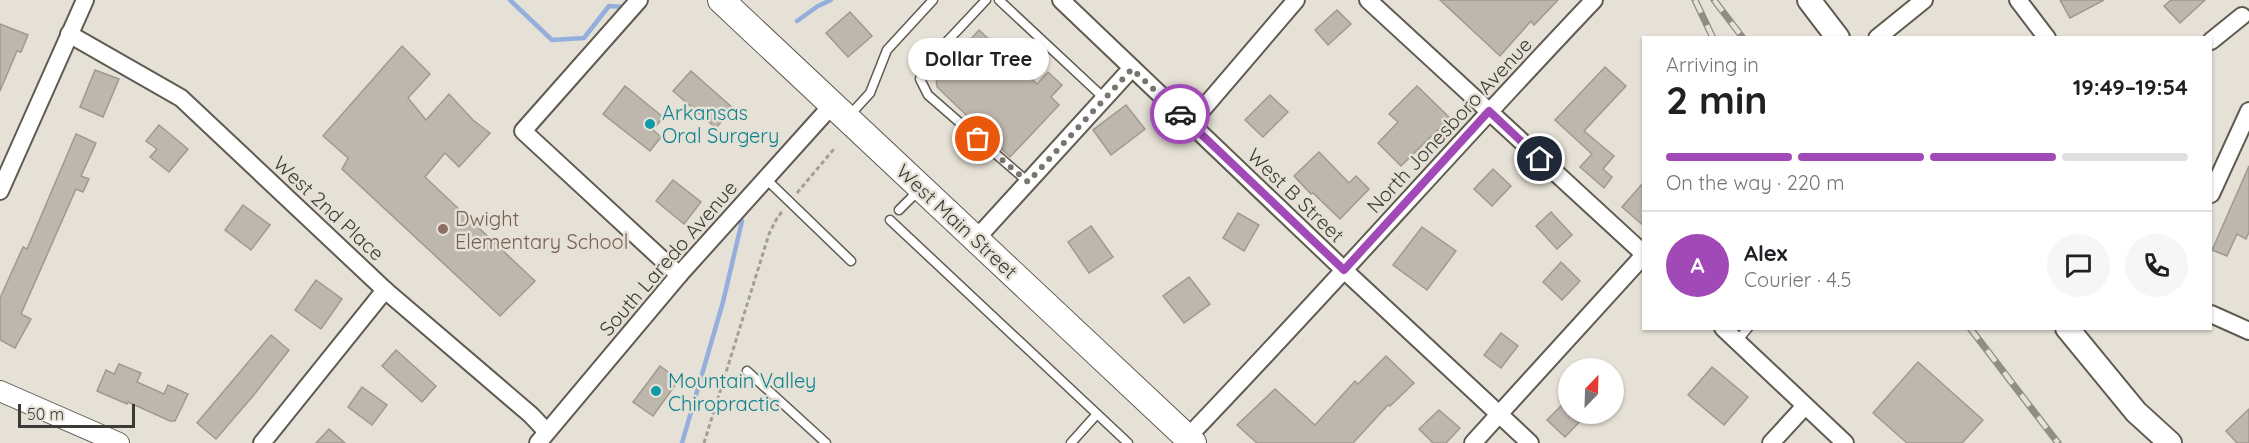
<!DOCTYPE html>
<meta charset="utf-8">
<style>
:root{--surface:#fff;--page:#f6f6f6;--text:#202124;--muted:#757577;--line:#e0e0e0;--accent:#a149b6}
body{margin:0;font-family:Quicksand,sans-serif;background:var(--page);color:var(--text);height:100vh;display:flex;flex-direction:column;font-size:22px;white-space:nowrap}
*{box-sizing:border-box;margin:0}
p{font-size:20px;color:var(--muted)}
.icon{flex:none;width:33px;height:33px;fill:none;stroke:currentColor;stroke-width:2;stroke-linecap:round;stroke-linejoin:round}
.map{position:relative;flex:1;overflow:hidden}
.side{position:absolute;left:1642px;top:36px;width:570px;height:294px;display:flex;flex-direction:column;background:var(--surface);border-radius:0px;box-shadow:0 2px 4px #0004}
.side>*{flex:none}
.needle{width:39px;rotate:23deg}
.controls{position:absolute;left:1558px;top:358px;display:grid;gap:12px}
.controls a{display:grid;place-items:center;width:66px;height:66px;border-radius:50%;background:var(--surface);box-shadow:0 2px 4px #0004;font-size:30px}
.scale{position:absolute;left:18px;bottom:15px;width:117px;box-sizing:border-box;padding-left:6px;border:3px solid #3c3a36;border-top:0;font-size:16px;line-height:21px;white-space:nowrap;color:#3c3a36;-webkit-text-stroke:4px #e6e1d6;paint-order:stroke}
.pin{position:absolute;display:grid;place-items:center;width:51px;height:51px;color:#fff;margin:-26px;border:3px solid #fff;border-radius:50%;box-shadow:0 2px 6px #0007}
.courier{position:absolute;display:grid;place-items:center;width:60px;height:60px;margin:-30px;border:4px solid #a149b6;border-radius:50%;background:#fff;color:#222;box-shadow:0 2px 8px #0007}
.bubble{position:absolute;height:42px;border-radius:21px;background:var(--surface);box-shadow:0 2px 4px #0004;font-size:20px;font-weight:800;line-height:42px;text-align:center}
.summary em{font-style:normal;font-weight:800}
.summary div{display:flex;flex-direction:column-reverse}
.summary{display:flex;align-items:center;justify-content:space-between;height:102px;padding:0 24px}
h1{font-size:39px;font-weight:800;line-height:45px}
.bar{display:grid;grid-template-columns:repeat(4,1fr);gap:9px 6px;align-content:center;height:72px;padding:0 24px}
.bar i{height:8px;border-radius:4px;background:var(--line)}
.bar .active{background:var(--accent)}
.bar p{grid-column:span 4}
.line{display:flex;align-items:center;gap:15px;padding:0 24px;border-top:2px solid var(--line)}
.line div{flex:1}
.round{display:grid;place-items:center;flex:none;width:63px;height:63px;border-radius:32px;background:var(--page)}
.map>svg:first-child{display:block}
.lines{fill:none;stroke-linecap:round;stroke-linejoin:round}
.stream{stroke:#94afdc;stroke-width:4.5}
.building{fill:#bdb7ad;stroke:#9f9a90;stroke-width:1.5}
.service-casing{stroke:#5f5b51;stroke-width:11}
.minor-casing{stroke:#5f5b51;stroke-width:20}
.tertiary-casing{stroke:#5f5b51;stroke-width:22}
.secondary-casing{stroke:#5f5b51;stroke-width:26}
.primary-casing{stroke:#5f5b51;stroke-width:28}
.path{stroke:#a39f97;stroke-width:3;stroke-dasharray:4.5 3;stroke-linecap:butt}
.service{stroke:#fff;stroke-width:8}
.minor{stroke:#fff;stroke-width:16}
.tertiary{stroke:#fff;stroke-width:20}
.secondary{stroke:#fff;stroke-width:22}
.primary{stroke:#fff;stroke-width:26}
.rail-casing{stroke:#908d85;stroke-width:7}
.rail{stroke:#e6e1d6;stroke-width:4.5;stroke-dasharray:14;stroke-linecap:butt}
.done{stroke:#78746e;stroke-width:6;stroke-dasharray:0 10.8}
.route{stroke:#a149b6;stroke-width:8}
.culture-dot{fill:#0f9aa8;stroke:#e6e1d6;stroke-width:2}
.education-dot{fill:#8d6e63;stroke:#e6e1d6;stroke-width:2}
.labels{text-anchor:middle;dominant-baseline:central;stroke-width:5;stroke-linejoin:round;paint-order:stroke}
.culture-label{font-size:20px;fill:#0d838f;stroke:#e6e1d6;text-anchor:start}
.street-label{font-size:20px;fill:#3c3a36;stroke:#e6e1d6}
.education-label{font-size:20px;fill:#785e54;stroke:#e6e1d6;text-anchor:start}
</style>
<div class="map">
<svg width="2249" height="443" viewBox="0 0 2249 443">
<rect width="100%" height="100%" fill="#e6e1d6"/>
<g class="lines">
<g class="stream">
<path d="M510,0L552,40L584,38L609,6L624,7"/>
<path d="M797,21L818,6L831,0"/>
<path d="M682,443L723,302L742,221"/>
</g>
</g>
<g class="building">
<path d="M1440,0H1558L1534,25L1531,21L1500,56Z"/>
<path d="M2060,0H2104L2070,18Z"/>
<path d="M2171,0H2205L2180,23L2164,6Z"/>
<path d="M1337,10L1351,24L1328,45L1315,30Z"/>
<path d="M850,12L872,36L848,57L826,33Z"/>
<path d="M0,24L28,35L21,52L17,51L0,91Z"/>
<path d="M979,30L1037,84L1048,72L1062,85L1051,97L1059,105L1010,157L937,87L936,77Z"/>
<path d="M402,46L430,74L408,98L426,120L449,94L473,120L490,133L459,167L445,153L425,177L535,281L500,316L342,169L348,158L323,136Z"/>
<path d="M1605,67L1626,86L1584,131L1614,156L1603,169L1612,177L1604,188L1580,167L1592,154L1555,120Z"/>
<path d="M95,70L119,79L103,117L80,107Z"/>
<path d="M691,71L733,108L716,128L673,91Z"/>
<path d="M625,86L663,117L653,130L661,137L650,151L603,114Z"/>
<path d="M1417,86L1450,118L1401,166L1378,143L1398,122L1389,114Z"/>
<path d="M1270,95L1288,112L1263,137L1245,120Z"/>
<path d="M1126,105L1145,129L1111,155L1093,130Z"/>
<path d="M159,125L188,149L169,172L150,157L157,149L146,141Z"/>
<path d="M76,134L96,143L81,176L89,179L83,192L76,189L21,314L31,319L15,348L0,340V298L23,247L27,249Z"/>
<path d="M1319,152L1349,183L1356,176L1369,189L1340,219L1313,193L1311,194L1294,176Z"/>
<path d="M2249,166V232L2246,239L2237,234L2227,256L2212,250Z"/>
<path d="M1493,169L1511,186L1492,206L1474,189Z"/>
<path d="M673,180L701,202L684,224L656,201Z"/>
<path d="M1644,182V226L1622,207Z"/>
<path d="M243,205L270,225L251,250L225,230Z"/>
<path d="M1551,212L1572,235L1557,249L1536,226Z"/>
<path d="M1238,213L1259,225L1244,251L1223,238Z"/>
<path d="M1091,226L1113,257L1089,273L1068,242Z"/>
<path d="M1422,227L1456,251L1427,290L1393,265Z"/>
<path d="M1561,262L1580,281L1562,300L1543,282Z"/>
<path d="M1189,277L1210,304L1184,323L1163,296Z"/>
<path d="M316,280L342,299L321,329L295,310Z"/>
<path d="M1501,333L1518,346L1501,368L1484,355Z"/>
<path d="M271,335L289,350L253,396L216,439L197,423Z"/>
<path d="M396,350L436,386L422,402L382,366Z"/>
<path d="M1386,356L1414,383L1390,406L1388,405L1353,443H1257L1237,425L1275,389L1315,425L1355,381L1358,384Z"/>
<path d="M1918,362L1983,420L1962,443H1907L1873,413Z"/>
<path d="M119,364L141,373L137,382L164,394L168,385L188,394L175,421H170L128,402L127,404L97,391L106,370L114,374Z"/>
<path d="M660,366L679,380L653,416L633,402Z"/>
<path d="M1712,367L1748,397L1724,425L1688,395Z"/>
<path d="M362,387L387,405L372,425L348,407Z"/>
<path d="M1569,398V414H1587L1565,437L1547,420Z"/>
<path d="M2249,409V443H2237L2226,431Z"/>
<path d="M1439,410L1460,428L1446,443H1433L1419,429Z"/>
<path d="M329,429L345,443H316Z"/>
</g>
<g class="lines">
<defs>
<g id="service">
<path d="M986,0L924,66L920,79L928,95L1028,182"/>
<path d="M999,0L1105,99"/>
<path d="M848,117L870,93L887,50L933,0"/>
<path d="M766,179L851,261"/>
<path d="M899,210L920,189"/>
<path d="M890,220L1128,443"/>
<path d="M1737,341L1748,328"/>
<path d="M747,371L826,443"/>
<path d="M1071,443L1097,414"/>
</g>
<g id="minor">
<path d="M639,0L523,131L679,275"/>
<path d="M1061,0L1344,270L1530,443"/>
<path d="M1368,0L1644,254"/>
<path d="M2018,0L2047,38"/>
<path d="M69,34L181,98L385,290L531,415L547,432"/>
<path d="M1877,38L1924,0"/>
<path d="M2211,41L2242,16"/>
<path d="M1190,124L1296,0"/>
<path d="M0,191L85,0"/>
<path d="M2211,194L2249,111"/>
<path d="M976,239L1132,68"/>
<path d="M2211,314L2249,331"/>
<path d="M1723,328L1845,443"/>
<path d="M262,443L385,290"/>
<path d="M538,443L679,275L833,104"/>
<path d="M1182,443C1322,298 1455,146 1594,0"/>
<path d="M1473,443L1644,255"/>
<path d="M1771,443L1805,406"/>
</g>
<path id="tertiary" d="M0,391L119,443"/>
<g id="secondary">
<path d="M1809,0L1838,38"/>
<path d="M2067,328L2136,412L2170,443"/>
</g>
<path id="primary" d="M721,0L1193,443"/>
</defs>
<use href="#service" class="service-casing"/>
<use href="#minor" class="minor-casing"/>
<use href="#tertiary" class="tertiary-casing"/>
<use href="#secondary" class="secondary-casing"/>
<use href="#primary" class="primary-casing"/>
<g class="path">
<path d="M797,193L834,149"/>
<path d="M704,443L769,234L776,220L783,210"/>
</g>
<use href="#service" class="service"/>
<use href="#minor" class="minor"/>
<use href="#tertiary" class="tertiary"/>
<use href="#secondary" class="secondary"/>
<use href="#primary" class="primary"/>
<defs>
<g id="rail">
<path d="M1695,0L1713,38"/>
<path d="M1714,0L1743,38"/>
<path d="M1970,328L2058,443"/>
</g>
</defs>
<use href="#rail" class="rail-casing"/>
<use href="#rail" class="rail"/>
</g>
<g class="lines">
<path class="done" d="M978,139L1028,182L1132,69L1180,114"/>
<path class="route" d="M1180,114L1344,270L1489,111L1540,159"/>
</g>
<g class="culture-dot">
<circle cx="650" cy="124" r="6"/>
<circle cx="656" cy="391" r="6"/>
</g>
<circle class="education-dot" cx="443" cy="229" r="6"/>
<g class="labels">
<g class="culture-label">
<text x="662" y="112">Arkansas<tspan x="662" dy="23">Oral Surgery</tspan></text>
<text x="668" y="380">Mountain Valley<tspan x="668" dy="23">Chiropractic</tspan></text>
</g>
<g class="street-label">
<text transform="translate(1449 125) rotate(-47)">North Jonesboro Avenue</text>
<text transform="translate(1296 195) rotate(44)">West B Street</text>
<text transform="translate(329 208) rotate(43)">West 2nd Place</text>
<text transform="translate(957 221) rotate(43)">West Main Street</text>
<text transform="translate(668 258) rotate(-49)">South Laredo Avenue</text>
</g>
<g class="education-label">
<text x="455" y="218">Dwight<tspan x="455" dy="23">Elementary School</tspan></text>
</g>
</g>
</svg>
<div class="controls">
<a><svg class="needle" viewBox="-14 -14 28 28"><path d="M0-13l5 13h-10z" fill="#e53935"/><path d="M0 13l5-13h-10z" fill="#757577"/></svg></a>
</div>
<div class="scale">50 m</div>
<div class="pin" style="left:978px;top:139px;background:#ea580c"><svg class="icon" aria-label="bag" viewBox="0 0 24 24"><path d="M5 8h14l-1 12H6zM9 8a3 3 0 0 1 6 0"/></svg></div>
<div class="pin" style="left:1540px;top:159px;background:#1f2937"><svg class="icon" aria-label="home" viewBox="0 0 24 24"><path d="M3 11l9-7 9 7M6 9v11h12V9"/></svg></div>
<div class="courier" style="left:1180px;top:114px"><svg class="icon" aria-label="car" viewBox="0 0 24 24"><path d="M5 17H2v-5l4-1 3-4h7l3 4 3 1v5h-3M9 17h6M6 11h13"/><circle cx="7" cy="17" r="2"/><circle cx="17" cy="17" r="2"/></svg></div>
<div class="bubble" style="left:908px;top:38px;width:141px">Dollar Tree</div>
<section class="side">
<div class="summary"><div><h1>2 min</h1><p>Arriving in</p></div><em>19:49–19:54</em></div>
<div class="bar"><i class="active"></i><i class="active"></i><i class="active"></i><i></i><p>On the way · 220 m</p></div>
<div class="line" style="height:108px"><b class="round" style="background:var(--accent);color:#fff">A</b><div><b>Alex</b><p>Courier · 4.5</p></div><a class="round"><svg class="icon" aria-label="chat" viewBox="0 0 24 24"><path d="M4 5h16v11H9l-5 4z"/></svg></a><a class="round"><svg class="icon" aria-label="phone" viewBox="0 0 24 24"><path d="M5 4h4l2 5-3 2q2 4 5 5l2-3 5 2v4C11 20 4 13 5 4z"/></svg></a></div>
</section>
</div>
